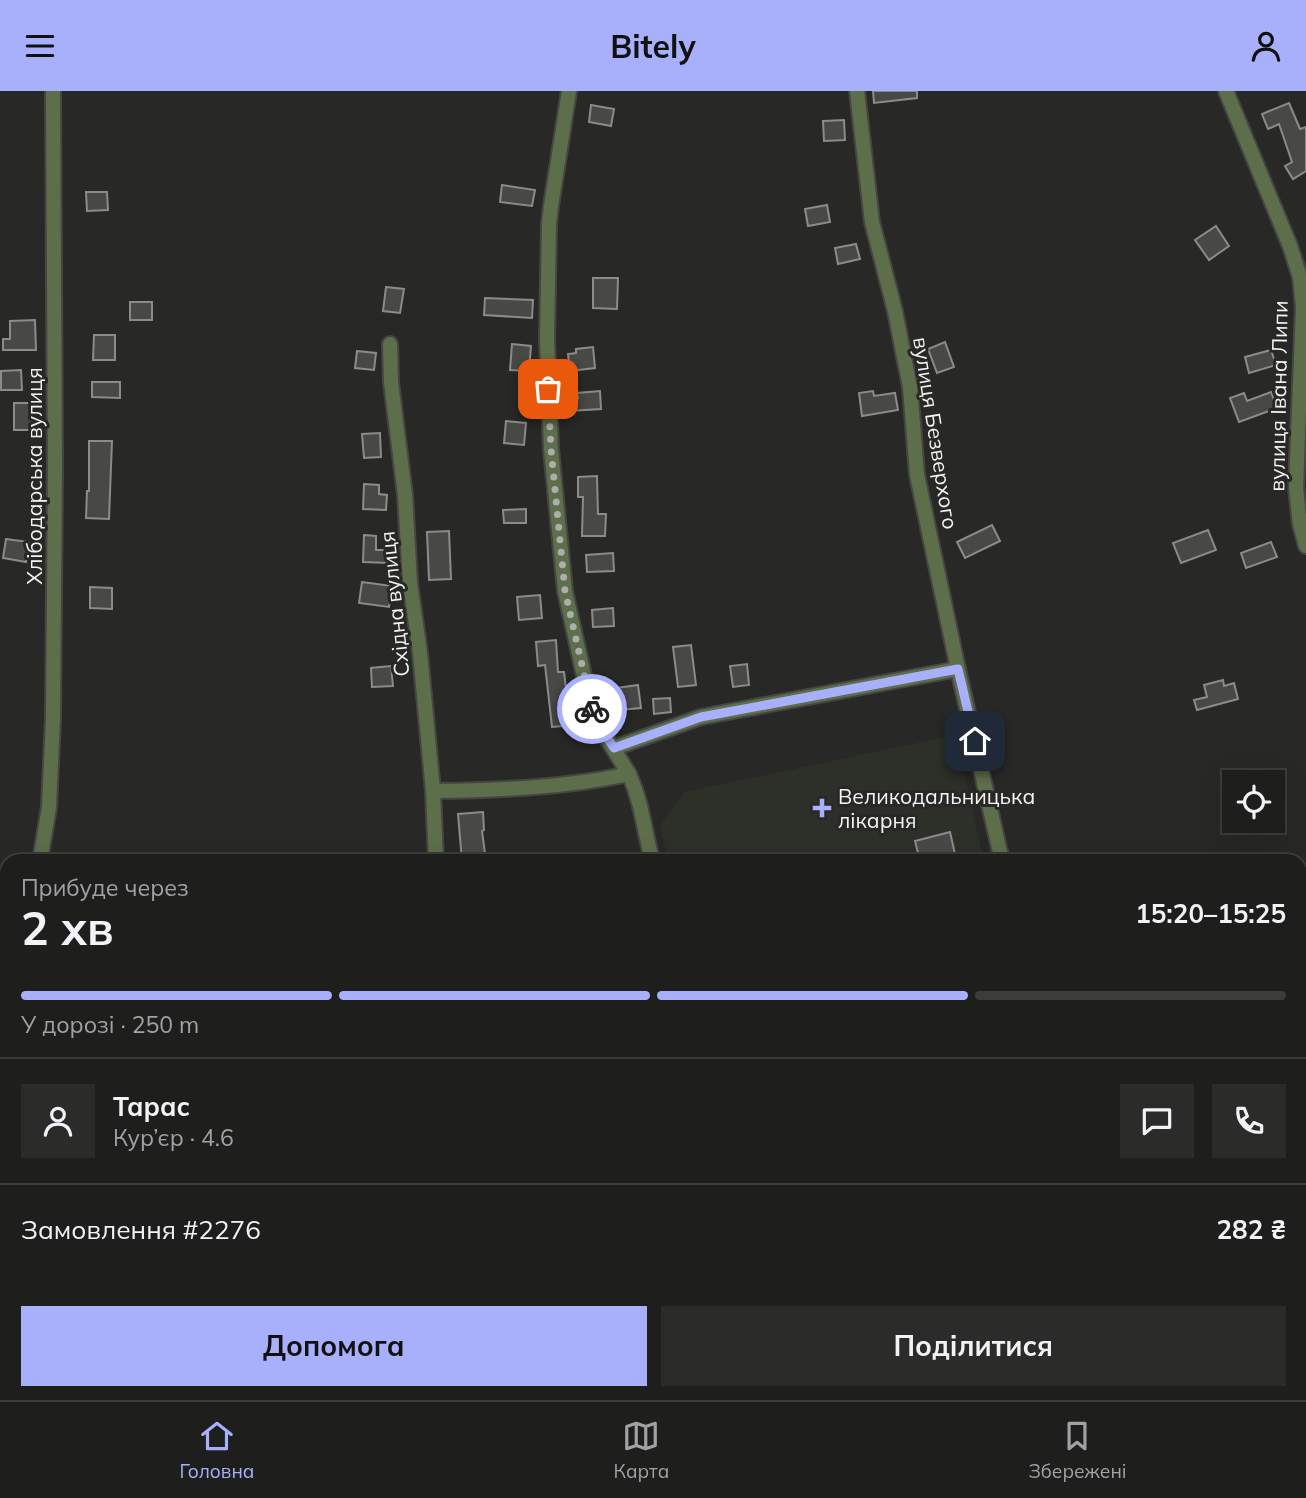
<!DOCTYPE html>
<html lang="uk">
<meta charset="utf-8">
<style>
:root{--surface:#1e1f1d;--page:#2b2c2a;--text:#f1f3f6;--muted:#a1a2a4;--line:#3c3d3b;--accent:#a8b0fc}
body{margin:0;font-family:Mulish,sans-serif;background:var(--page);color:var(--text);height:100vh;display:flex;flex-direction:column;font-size:26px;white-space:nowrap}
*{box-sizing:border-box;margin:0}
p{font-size:23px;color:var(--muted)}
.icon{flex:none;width:38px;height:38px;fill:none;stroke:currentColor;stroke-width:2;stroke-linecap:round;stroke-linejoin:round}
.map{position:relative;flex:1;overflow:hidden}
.panel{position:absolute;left:0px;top:763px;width:1307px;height:546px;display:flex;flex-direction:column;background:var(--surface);border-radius:21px 21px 0 0;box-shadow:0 7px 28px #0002,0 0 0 2px var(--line)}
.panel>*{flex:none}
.fabs{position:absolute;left:1222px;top:679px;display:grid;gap:14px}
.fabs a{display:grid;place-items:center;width:63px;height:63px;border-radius:0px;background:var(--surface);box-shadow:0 7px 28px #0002,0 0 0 2px var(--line);font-size:35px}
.pin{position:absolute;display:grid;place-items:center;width:60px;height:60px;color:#fff;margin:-30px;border-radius:14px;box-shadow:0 4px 10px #0006}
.courier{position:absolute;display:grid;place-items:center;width:70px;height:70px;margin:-35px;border:5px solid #a8b0fc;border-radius:50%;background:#fff;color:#222;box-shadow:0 2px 9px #0007}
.headline em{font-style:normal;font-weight:700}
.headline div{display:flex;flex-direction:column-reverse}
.headline{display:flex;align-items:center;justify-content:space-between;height:119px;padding:0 21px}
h1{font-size:46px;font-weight:700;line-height:52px}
.bar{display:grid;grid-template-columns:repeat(4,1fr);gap:10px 7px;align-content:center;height:84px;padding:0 21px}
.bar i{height:9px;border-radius:5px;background:var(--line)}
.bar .selected{background:var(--accent)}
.bar p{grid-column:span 4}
.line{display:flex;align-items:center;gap:18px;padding:0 21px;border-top:2px solid var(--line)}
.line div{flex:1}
.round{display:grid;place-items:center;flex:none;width:74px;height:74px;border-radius:0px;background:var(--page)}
.cta{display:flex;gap:14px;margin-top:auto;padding:14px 21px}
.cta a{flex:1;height:80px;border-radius:0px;background:var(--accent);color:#111;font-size:28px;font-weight:700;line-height:80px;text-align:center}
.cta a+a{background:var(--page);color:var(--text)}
header{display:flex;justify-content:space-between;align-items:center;height:91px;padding:0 21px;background:var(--accent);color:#111;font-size:32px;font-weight:700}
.dock{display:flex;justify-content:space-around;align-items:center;height:98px;border-top:2px solid var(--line);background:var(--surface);font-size:19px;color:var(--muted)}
.dock a{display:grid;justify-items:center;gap:4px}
.dock .selected{color:var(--accent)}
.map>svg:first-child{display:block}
.built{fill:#2c3028}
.building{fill:#484947;stroke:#8a8c89;stroke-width:2}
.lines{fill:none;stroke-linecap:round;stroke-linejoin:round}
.street-casing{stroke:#454644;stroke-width:18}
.street{stroke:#5d6e4b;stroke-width:14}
.done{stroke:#adaeac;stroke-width:7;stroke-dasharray:0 12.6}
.route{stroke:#a8b0fc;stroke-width:9}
.poi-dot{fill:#a8b0fc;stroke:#282927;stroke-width:2.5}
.labels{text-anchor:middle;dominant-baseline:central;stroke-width:6;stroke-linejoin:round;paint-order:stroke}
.street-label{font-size:21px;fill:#f4f5f3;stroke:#282927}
.poi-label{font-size:21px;fill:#f4f5f3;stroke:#282927;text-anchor:start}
</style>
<header><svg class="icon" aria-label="menu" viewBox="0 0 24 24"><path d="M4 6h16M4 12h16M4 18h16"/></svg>Bitely<svg class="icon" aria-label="person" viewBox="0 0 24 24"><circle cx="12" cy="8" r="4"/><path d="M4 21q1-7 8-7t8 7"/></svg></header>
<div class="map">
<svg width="1306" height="1309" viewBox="0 0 1306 1309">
<rect width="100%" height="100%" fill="#282927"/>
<path class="built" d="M955,644L984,770H668L660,734L685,701Z"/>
<g class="building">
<path d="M873,0H917V7L874,12Z"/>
<path d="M1289,12L1300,38L1306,36V80L1293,88L1285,75L1292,71L1279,33L1268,38L1262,23Z"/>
<path d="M591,14L614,18L611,35L589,31Z"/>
<path d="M844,29L845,49L824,50L823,30Z"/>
<path d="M502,94L535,99L532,115L500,111Z"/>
<path d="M86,101H107L108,119L87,120Z"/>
<path d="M827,114L830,131L808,135L805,118Z"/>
<path d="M1216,135L1229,155L1209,169L1195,149Z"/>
<path d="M856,153L860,168L838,173L835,157Z"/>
<path d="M593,187H618L617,218L593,217Z"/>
<path d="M386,196L404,198L400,222L383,220Z"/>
<path d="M485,207L533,209L532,227L484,224Z"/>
<rect x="130" y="211" width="22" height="18"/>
<path d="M35,229L36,259H3V248H10V230Z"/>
<path d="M94,244H115V269H93Z"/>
<path d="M945,251L954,276L937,282L928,258Z"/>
<path d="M512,253L531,255L529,280L510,279Z"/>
<path d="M593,256L595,277L570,280L568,263L576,262V258Z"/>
<path d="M1271,259L1276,274L1249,282L1245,266Z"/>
<path d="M357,260L376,262L374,279L355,277Z"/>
<path d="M21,279L22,299H1V280Z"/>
<path d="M92,291H120V307L92,306Z"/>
<path d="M600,300L601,318L569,320L568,308L578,307L577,302Z"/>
<path d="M873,300L874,305L895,302L898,319L862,325L859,302Z"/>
<path d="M1271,301L1277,317L1239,331L1230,307L1244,302L1247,310Z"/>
<path d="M14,312H39L38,324H34L33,339H14Z"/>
<path d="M506,330L526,332L524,354L504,352Z"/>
<path d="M380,342L381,366L364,367L362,343Z"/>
<path d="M89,350H112L109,428L86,427L87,400H89Z"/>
<path d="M597,385L598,423H606L605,445H582L583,406H578V386Z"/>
<path d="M364,393L379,394V403L387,404L386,419L363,418Z"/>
<path d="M526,418V432H504L503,419Z"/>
<path d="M992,434L1000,450L965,467L957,451Z"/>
<path d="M1208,439L1216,459L1181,472L1173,452Z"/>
<path d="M449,440L451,488L429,489L427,441Z"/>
<path d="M364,444L376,445V459H388V472L363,471Z"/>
<path d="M6,448L29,451L26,471L3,467Z"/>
<path d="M1271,451L1277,466L1246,477L1241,462Z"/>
<path d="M613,462L614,480L587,481L586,464Z"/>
<path d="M362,491L392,495L389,516L359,512Z"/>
<path d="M90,496L112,497V518L90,517Z"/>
<path d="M540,504L542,527L519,529L517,506Z"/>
<path d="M613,517L614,535L593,536L592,519Z"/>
<path d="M556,549L558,581H564L568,613H573L575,634L552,636L545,574L538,575L536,551Z"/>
<path d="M691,554L696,594L678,596L673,556Z"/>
<path d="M747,573L749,594L733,596L730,575Z"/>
<path d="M391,575L393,595L372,596L371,577Z"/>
<path d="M1223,589L1224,595L1234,592L1238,608L1197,619L1194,609L1207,606L1204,594Z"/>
<path d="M638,594L641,617L619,619L616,597Z"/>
<path d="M670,607L671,621L654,623L653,608Z"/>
<path d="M483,721L484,739L482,740L486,770H462L458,723Z"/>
<path d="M950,741L955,763L927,770H920L915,750Z"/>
</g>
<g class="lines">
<defs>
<g id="street">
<path d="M569,0L551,115L549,133L547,248L551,358L565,500L591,616L601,638L629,683L635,698L640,715L652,770"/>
<path d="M857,0L872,131L895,220L903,261L910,296L917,384L958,578L1002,770"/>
<path d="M1226,0L1290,155L1300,186L1303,216L1296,397L1300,433L1306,455"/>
<path d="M390,253L391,291L405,404L410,492L420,562L433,700L436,770"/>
<path d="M614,657L701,626L958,578"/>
<path d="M433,700C498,699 564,697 629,683"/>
<path d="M40,770L49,716L53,628L55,376L53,0"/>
<path d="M1300,793L1306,790"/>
<path d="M1300,954L1306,968"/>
<path d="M0,1273L7,1218"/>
<path d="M321,1302L323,1309"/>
<path d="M546,1302L548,1309"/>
<path d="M801,1302L803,1309"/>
<path d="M1074,1302L1077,1309"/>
</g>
</defs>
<use href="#street" class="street-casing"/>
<use href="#street" class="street"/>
</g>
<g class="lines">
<path class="done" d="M548,298L551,358L565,500L592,618"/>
<path class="route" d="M592,618L601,638L614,657L701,626L958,578L975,650"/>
</g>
<path class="poi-dot" d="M818.5 706.5h7v7h7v7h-7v7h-7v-7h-7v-7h7z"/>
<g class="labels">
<g class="street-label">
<text transform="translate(1278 305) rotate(-89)">вулиця Івана Липи</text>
<text transform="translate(936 342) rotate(81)">вулиця Безверхого</text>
<text transform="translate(34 385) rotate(-90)">Хлібодарська вулиця</text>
<text transform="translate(394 513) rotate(-96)">Східна вулиця</text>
</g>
<g class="poi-label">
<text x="838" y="705">Великодальницька<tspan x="838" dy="24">лікарня</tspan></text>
</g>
</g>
</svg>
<div class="fabs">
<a><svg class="icon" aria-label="locate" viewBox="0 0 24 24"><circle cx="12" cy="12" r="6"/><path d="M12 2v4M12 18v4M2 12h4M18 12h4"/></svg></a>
</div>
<div class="pin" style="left:548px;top:298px;background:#ea580c"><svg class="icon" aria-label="bag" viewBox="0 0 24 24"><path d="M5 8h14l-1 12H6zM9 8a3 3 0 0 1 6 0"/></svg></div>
<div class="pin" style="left:975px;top:650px;background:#1f2937"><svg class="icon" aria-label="home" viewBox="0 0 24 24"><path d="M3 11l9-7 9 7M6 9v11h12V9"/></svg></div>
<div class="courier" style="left:592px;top:618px"><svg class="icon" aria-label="bike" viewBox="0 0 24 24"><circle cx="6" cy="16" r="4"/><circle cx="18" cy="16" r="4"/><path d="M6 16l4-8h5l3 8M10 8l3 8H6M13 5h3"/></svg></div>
<section class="panel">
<div class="headline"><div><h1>2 хв</h1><p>Прибуде через</p></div><em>15:20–15:25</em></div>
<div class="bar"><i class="selected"></i><i class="selected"></i><i class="selected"></i><i></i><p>У дорозі · 250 m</p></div>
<div class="line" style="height:126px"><a class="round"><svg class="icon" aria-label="person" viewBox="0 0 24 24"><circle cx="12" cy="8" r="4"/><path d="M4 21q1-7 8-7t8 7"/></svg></a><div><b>Тарас</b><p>Кур’єр · 4.6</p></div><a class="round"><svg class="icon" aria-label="chat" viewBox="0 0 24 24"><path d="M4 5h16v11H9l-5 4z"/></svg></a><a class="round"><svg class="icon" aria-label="phone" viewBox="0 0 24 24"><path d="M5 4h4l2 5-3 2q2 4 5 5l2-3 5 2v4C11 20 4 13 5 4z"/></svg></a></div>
<div class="line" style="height:91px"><div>Замовлення #2276</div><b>282 ₴</b></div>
<div class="cta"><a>Допомога</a><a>Поділитися</a></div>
</section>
</div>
<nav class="dock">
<a class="selected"><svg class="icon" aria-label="home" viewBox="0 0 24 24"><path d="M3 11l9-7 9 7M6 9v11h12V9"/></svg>Головна</a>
<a><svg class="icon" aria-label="map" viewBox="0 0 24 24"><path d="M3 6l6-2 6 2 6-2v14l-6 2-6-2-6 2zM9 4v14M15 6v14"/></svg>Карта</a>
<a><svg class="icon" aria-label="saved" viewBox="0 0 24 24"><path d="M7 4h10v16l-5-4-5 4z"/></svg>Збережені</a>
</nav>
